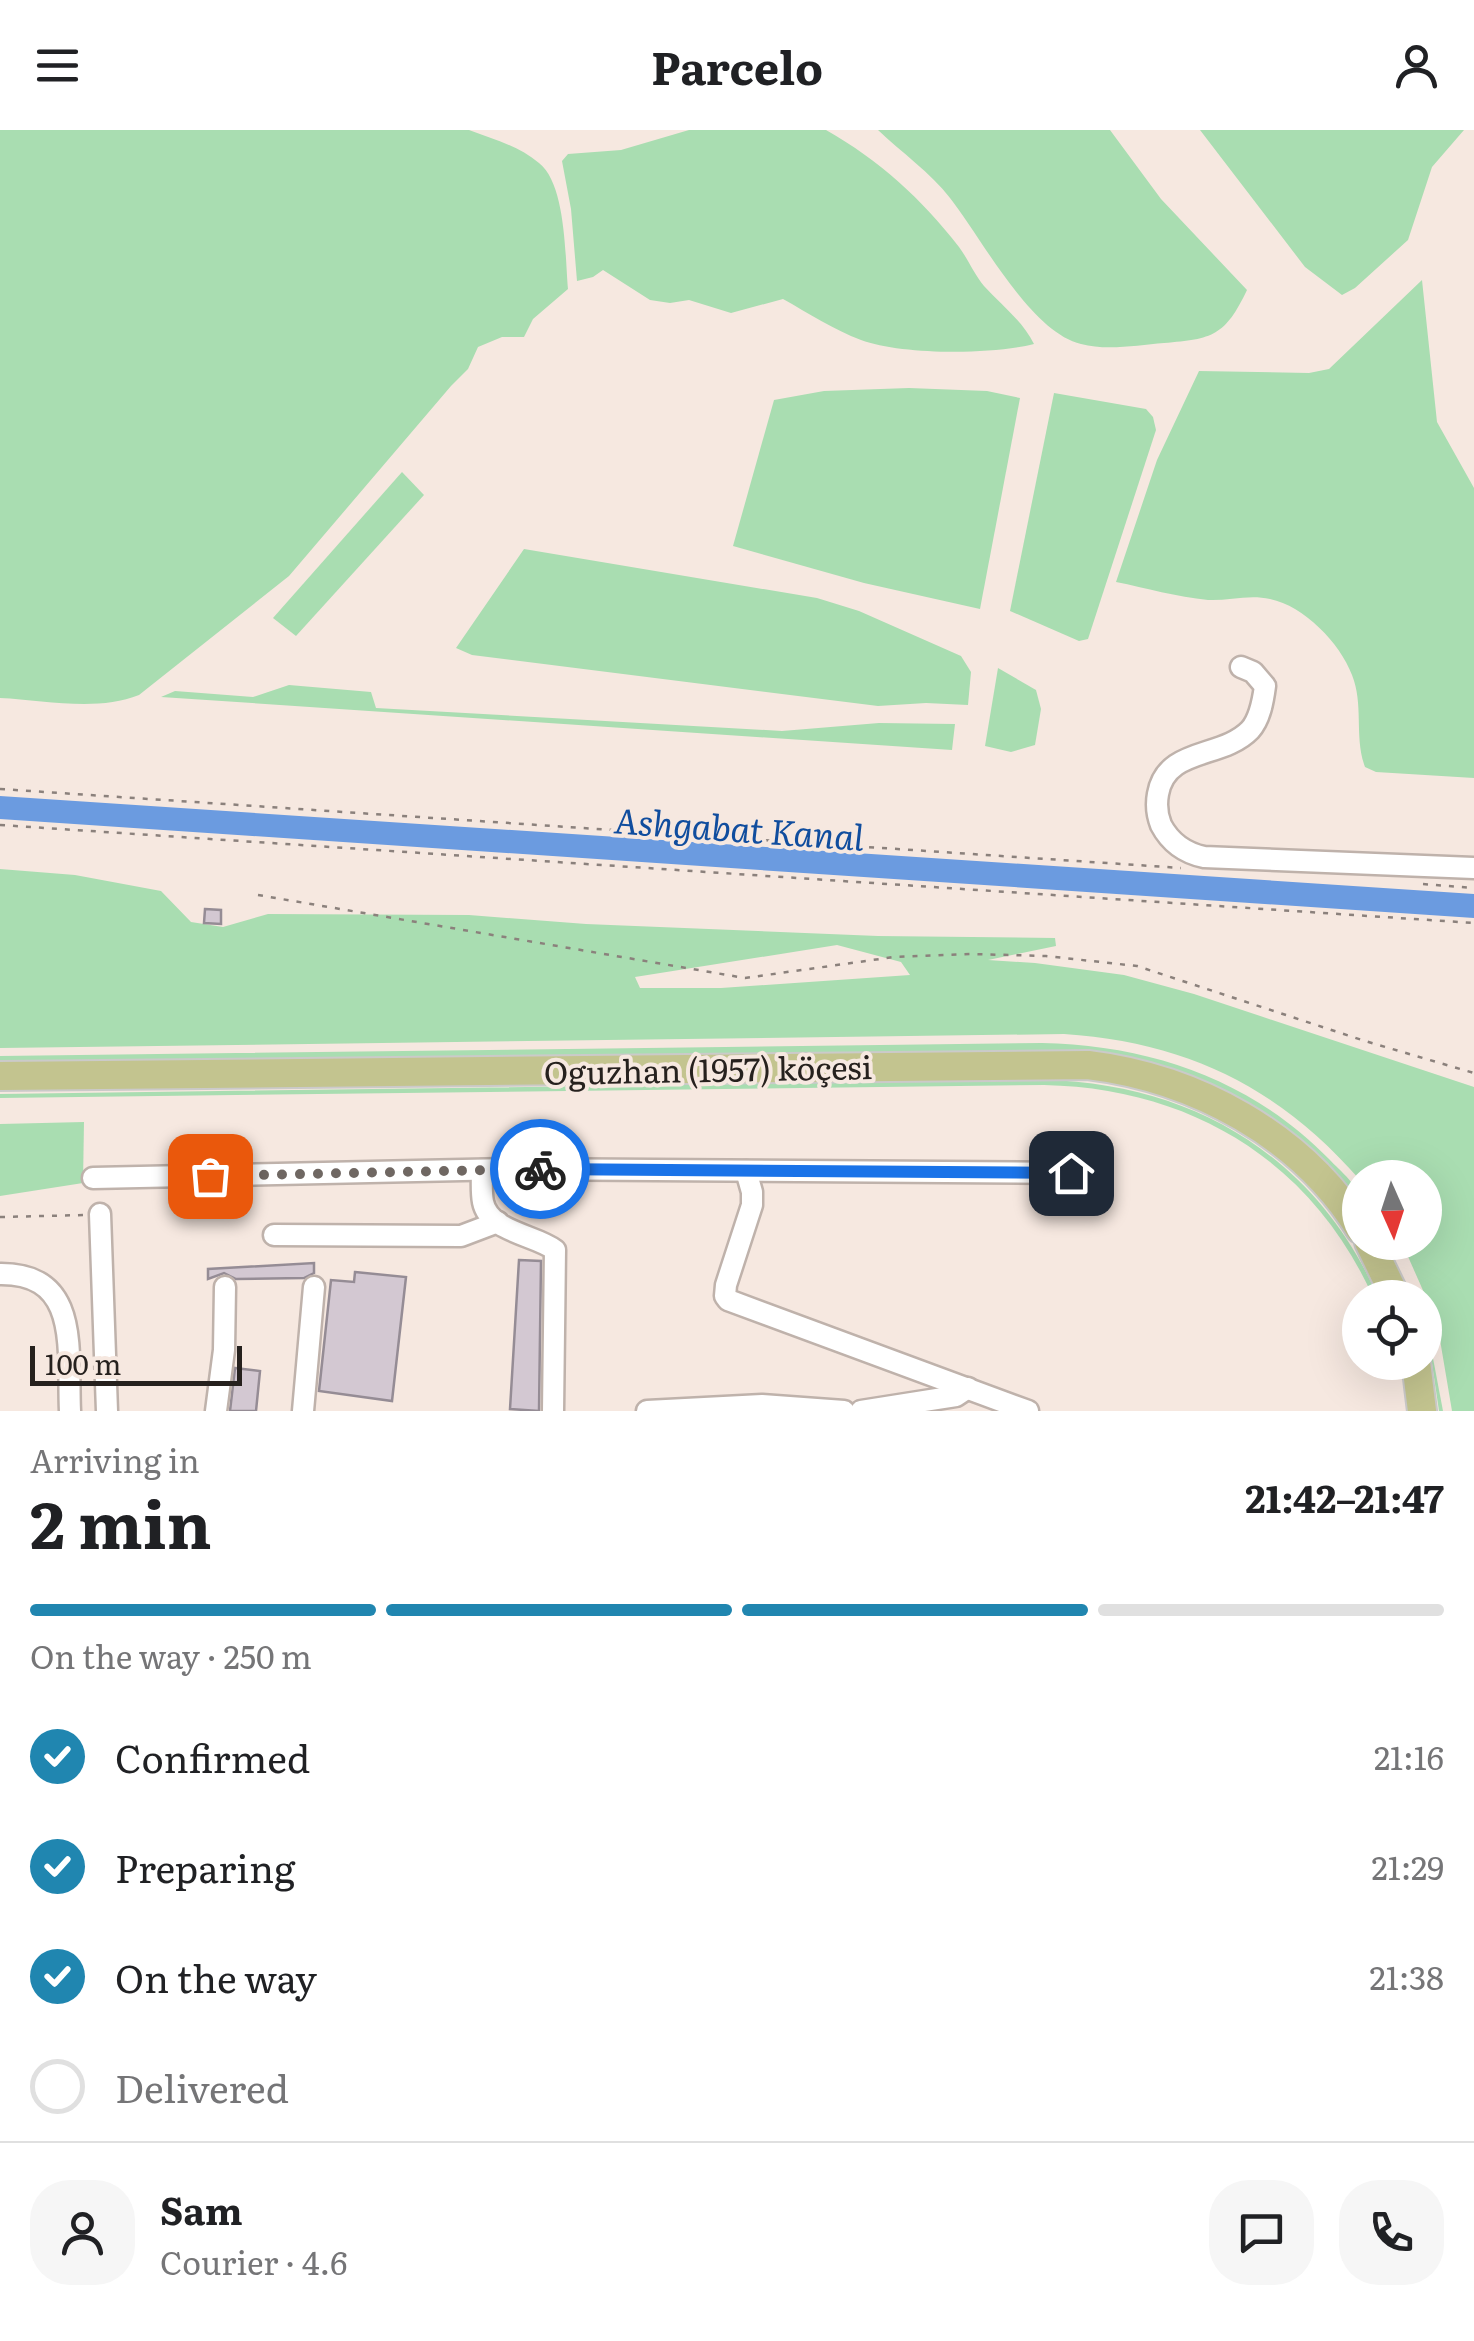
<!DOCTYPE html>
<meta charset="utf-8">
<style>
:root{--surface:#fff;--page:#f6f6f6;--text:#202124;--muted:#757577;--line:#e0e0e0;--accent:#2086b0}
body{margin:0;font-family:Literata,serif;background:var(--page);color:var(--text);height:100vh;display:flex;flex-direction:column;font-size:38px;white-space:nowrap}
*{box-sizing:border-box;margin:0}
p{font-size:32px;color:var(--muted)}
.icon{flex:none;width:55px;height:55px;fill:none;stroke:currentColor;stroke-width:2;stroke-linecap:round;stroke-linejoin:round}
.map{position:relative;height:1281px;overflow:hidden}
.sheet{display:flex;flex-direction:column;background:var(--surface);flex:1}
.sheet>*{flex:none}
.needle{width:65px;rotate:177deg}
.fabs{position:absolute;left:1342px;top:1030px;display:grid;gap:20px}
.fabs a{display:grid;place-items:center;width:100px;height:100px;border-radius:50%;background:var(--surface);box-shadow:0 10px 40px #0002;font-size:50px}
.scale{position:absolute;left:30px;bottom:25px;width:212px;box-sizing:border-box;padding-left:10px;border:5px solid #26211e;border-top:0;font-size:28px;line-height:35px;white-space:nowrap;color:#26211e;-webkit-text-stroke:8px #f6e8e0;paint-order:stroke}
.pin{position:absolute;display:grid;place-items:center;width:85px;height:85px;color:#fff;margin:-42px;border-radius:20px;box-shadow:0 5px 15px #0006}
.courier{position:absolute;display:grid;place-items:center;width:100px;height:100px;margin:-50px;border:8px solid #1a73e8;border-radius:50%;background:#fff;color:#222;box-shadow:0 2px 12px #0007}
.summary em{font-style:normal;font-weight:700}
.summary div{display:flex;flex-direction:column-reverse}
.summary{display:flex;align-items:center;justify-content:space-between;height:170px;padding:0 30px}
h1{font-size:65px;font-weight:700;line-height:75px}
.bar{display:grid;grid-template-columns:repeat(4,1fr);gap:15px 10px;align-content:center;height:120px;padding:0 30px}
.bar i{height:12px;border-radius:8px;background:var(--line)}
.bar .selected{background:var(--accent)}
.bar p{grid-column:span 4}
.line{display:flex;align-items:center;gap:25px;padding:0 30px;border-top:2px solid var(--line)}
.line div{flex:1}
.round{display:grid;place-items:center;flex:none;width:105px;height:105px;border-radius:40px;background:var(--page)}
ol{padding:0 30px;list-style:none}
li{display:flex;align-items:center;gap:30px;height:110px}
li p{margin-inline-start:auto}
li .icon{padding:10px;border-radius:50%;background:var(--accent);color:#fff;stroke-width:4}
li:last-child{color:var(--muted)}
li i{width:55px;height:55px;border:5px solid var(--line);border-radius:50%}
header{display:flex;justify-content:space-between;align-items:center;height:130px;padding:0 30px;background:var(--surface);font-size:45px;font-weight:700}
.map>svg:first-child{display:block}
.green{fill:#a9ddb1;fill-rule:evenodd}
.water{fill:#6b9be0}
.building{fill:#d3c8d2;stroke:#958c95;stroke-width:2.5}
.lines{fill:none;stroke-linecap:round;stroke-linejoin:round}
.minor-casing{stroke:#bfb2ab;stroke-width:25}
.major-casing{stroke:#cbcac9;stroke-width:32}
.path{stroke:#8b817c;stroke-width:2.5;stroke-dasharray:5 8;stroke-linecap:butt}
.minor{stroke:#fff;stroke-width:20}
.major{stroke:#c3c48f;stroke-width:28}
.done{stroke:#6f6762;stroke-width:10;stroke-dasharray:0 18}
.route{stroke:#1a73e8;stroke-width:12}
.labels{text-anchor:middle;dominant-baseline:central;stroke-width:8;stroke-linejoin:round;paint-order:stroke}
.street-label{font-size:32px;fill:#26211e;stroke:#f6e8e0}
.water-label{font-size:35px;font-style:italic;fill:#104d9e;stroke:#f6e8e0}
</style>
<header><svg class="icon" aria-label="menu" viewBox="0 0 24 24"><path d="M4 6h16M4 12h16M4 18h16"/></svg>Parcelo<svg class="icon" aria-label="person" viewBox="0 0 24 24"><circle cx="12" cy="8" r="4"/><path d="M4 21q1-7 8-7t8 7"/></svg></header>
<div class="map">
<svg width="1474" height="1281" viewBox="0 0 1474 1281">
<rect width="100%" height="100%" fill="#f6e8e0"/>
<g class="green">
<path d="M0,0H469C493,9 519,16 539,33C566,54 565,126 568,159L533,189L524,207H502L478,217L468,239L451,256L289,446L139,565C97,582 44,570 0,568Z"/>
<path d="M689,0H826C879,30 922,69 959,117C968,129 974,144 984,156C1001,175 1022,190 1034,214C992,225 901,225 861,210C834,200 808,183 783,169L731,183L689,170L670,173L650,170L603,140L593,147L577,151L571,79L562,31L568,24L621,20Z"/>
<path d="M878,0H1110L1161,69L1247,160C1225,206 1213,209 1164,213C1138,215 1107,221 1081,214C1030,202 981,107 950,68C931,43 901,22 878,0Z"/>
<path d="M1200,0H1464L1432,37L1408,110L1355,158L1342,165L1305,137Z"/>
<path d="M1422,150L1437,292L1474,358V648L1376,642L1365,637C1354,607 1364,575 1352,545C1340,513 1304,476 1270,469C1249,464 1228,471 1208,470C1177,467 1146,458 1116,452L1157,330L1199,241L1309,243L1329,239Z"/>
<path d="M909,258L987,261L1020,268L980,479L864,453L733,416L774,270L824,261Z"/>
<path d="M1054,263L1146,279L1153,287L1156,300L1088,509L1079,511L1010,481Z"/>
<path d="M402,342L424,365L296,506L273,488Z"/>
<path d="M524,419L817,468L859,481L961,526L971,542L968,575L926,573L878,576L472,525L456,518Z"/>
<path d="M998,538L1036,560L1041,579L1035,615L1011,622L985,616Z"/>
<path d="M289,555L371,562L376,578L782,601L879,593L955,594L952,620L161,567L175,561L253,567Z"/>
<path d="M0,739L75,745L161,761L191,792L223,797L268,784L469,785L586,794L878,806L1055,808L1056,816L988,830L1035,833L1124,845L1194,864L1474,957V1281H1452L1437,1192L1402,1113L1425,1112V1048H1360V1050C1280,958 1187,912 1064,904L0,918ZM837,815L901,832L910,845L721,858H640L635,847Z"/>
<path d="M1042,913C1150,915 1252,950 1329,1029C1340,1041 1360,1056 1360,1072C1292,984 1196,933 1085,920L0,931V926Z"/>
<path d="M1044,950C1194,953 1317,1028 1378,1167H1373C1312,1031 1191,958 1044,955L0,968V964Z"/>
<path d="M84,992L83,1053L0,1066V994Z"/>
<path d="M1425,1186L1443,1281H1439Z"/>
</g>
<path class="water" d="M0,666L1474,764V788L0,689Z"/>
<g class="building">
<path d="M205,779L221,780V794L204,793Z"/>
<path d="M519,1130L541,1131L539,1281L510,1279Z"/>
<path d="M314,1133V1143L304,1148L236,1149L224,1143L208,1149V1139Z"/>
<path d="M355,1142L406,1147L392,1271L319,1261L331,1150L354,1152Z"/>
<path d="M235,1238L260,1241L256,1281H230Z"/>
</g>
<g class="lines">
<defs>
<g id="minor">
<path d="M1241,537L1253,542L1265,556C1263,571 1260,589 1250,600C1222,629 1166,617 1158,664C1156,675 1157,685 1161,695C1170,712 1185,723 1204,727L1474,738"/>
<path d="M482,1040C482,1050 481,1062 483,1072C489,1102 536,1105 555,1120L553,1281"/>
<path d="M746,1041L752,1062V1075L726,1155L725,1166L728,1170L1028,1281"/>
<path d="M93,1048L509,1039L1071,1043"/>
<path d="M100,1084L107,1281"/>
<path d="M274,1105L461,1106L498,1092"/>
<path d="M0,1144C82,1143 67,1223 70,1281"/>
<path d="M216,1281L224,1220L225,1157"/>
<path d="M303,1281L314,1157"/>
<path d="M647,1281L762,1275L844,1281"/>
<path d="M861,1281L956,1266L968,1258"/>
</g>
<g id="major">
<path d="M0,946L1088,935C1195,948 1302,1005 1360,1099"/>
<path d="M1369,1112L1396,1168"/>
<path d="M1416,1232L1422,1281"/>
</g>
</defs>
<use href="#minor" class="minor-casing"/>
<use href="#major" class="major-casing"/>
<g class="path">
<path d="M0,659L1181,738"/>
<path d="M0,695L1474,793"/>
<path d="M1423,754L1474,758"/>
<path d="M258,765L745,848L894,827L971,824L1046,826L1137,836L1365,911L1474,943"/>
<path d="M0,1087L84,1085"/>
</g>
<use href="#minor" class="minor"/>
<use href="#major" class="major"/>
</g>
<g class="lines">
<path class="done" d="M210,1046L540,1039"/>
<path class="route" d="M540,1039L1071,1043"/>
</g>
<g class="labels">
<g class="street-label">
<text transform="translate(708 938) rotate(-1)">Oguzhan (1957) köçesi</text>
</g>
<g class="water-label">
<text transform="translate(739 697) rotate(4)">Ashgabat Kanal</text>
</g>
</g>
</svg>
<div class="fabs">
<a><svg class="needle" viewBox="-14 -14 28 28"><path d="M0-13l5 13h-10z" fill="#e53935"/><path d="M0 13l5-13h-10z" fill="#757577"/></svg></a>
<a><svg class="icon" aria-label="locate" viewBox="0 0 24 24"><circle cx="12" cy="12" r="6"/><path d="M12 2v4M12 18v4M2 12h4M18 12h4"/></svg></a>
</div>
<div class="scale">100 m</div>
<div class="pin" style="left:210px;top:1046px;background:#ea580c"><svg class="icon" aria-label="bag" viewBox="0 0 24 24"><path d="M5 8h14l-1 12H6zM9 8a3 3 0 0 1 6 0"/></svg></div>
<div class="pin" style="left:1071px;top:1043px;background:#1f2937"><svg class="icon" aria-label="home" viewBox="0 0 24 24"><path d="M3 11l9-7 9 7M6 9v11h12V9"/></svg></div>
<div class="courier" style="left:540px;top:1039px"><svg class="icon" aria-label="bike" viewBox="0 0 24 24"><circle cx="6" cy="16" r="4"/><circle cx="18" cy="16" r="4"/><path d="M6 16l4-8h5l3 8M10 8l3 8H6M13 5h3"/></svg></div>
</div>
<section class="sheet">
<div class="summary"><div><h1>2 min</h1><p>Arriving in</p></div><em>21:42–21:47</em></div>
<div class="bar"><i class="selected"></i><i class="selected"></i><i class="selected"></i><i></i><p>On the way · 250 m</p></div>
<ol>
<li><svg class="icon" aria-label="check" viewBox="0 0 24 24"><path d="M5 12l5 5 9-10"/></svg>Confirmed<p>21:16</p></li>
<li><svg class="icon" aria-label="check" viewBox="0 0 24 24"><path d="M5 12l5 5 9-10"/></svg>Preparing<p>21:29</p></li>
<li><svg class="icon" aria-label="check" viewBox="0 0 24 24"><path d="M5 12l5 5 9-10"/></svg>On the way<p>21:38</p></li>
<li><i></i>Delivered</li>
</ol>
<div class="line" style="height:180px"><a class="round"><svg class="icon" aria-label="person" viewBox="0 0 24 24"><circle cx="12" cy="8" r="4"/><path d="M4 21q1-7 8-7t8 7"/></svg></a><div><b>Sam</b><p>Courier · 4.6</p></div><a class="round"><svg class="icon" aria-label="chat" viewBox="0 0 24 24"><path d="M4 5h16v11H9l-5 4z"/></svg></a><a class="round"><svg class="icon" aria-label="phone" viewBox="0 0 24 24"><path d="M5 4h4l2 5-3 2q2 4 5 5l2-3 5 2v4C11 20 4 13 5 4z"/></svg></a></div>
</section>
